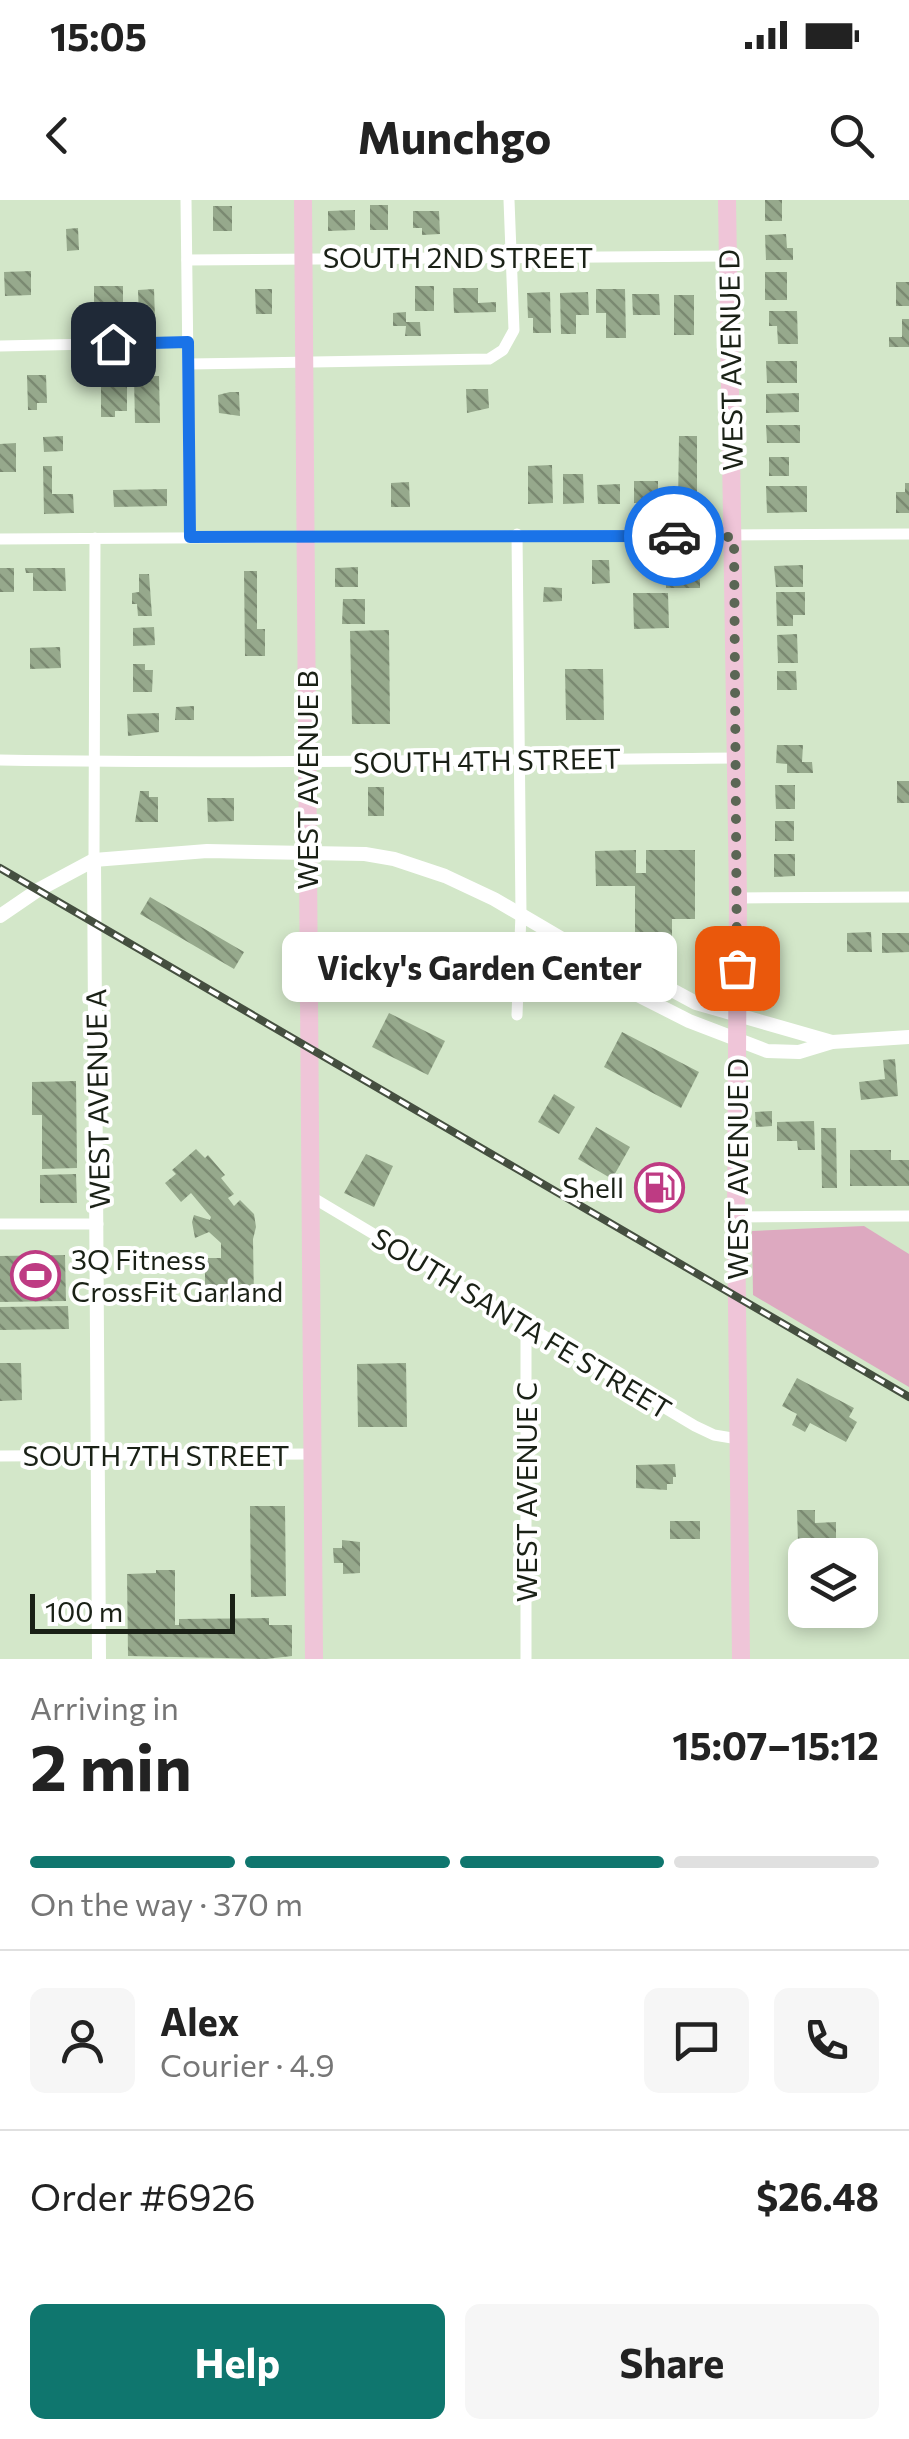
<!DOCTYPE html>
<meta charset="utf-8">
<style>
:root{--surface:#fff;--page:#f6f6f6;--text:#222;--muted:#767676;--line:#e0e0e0;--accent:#0f766e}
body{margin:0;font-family:Commissioner,sans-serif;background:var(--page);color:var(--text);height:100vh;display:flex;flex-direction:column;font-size:38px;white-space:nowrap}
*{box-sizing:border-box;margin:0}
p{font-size:32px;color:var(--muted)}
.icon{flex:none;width:55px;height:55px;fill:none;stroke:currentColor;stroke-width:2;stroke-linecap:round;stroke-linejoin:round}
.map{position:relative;height:1459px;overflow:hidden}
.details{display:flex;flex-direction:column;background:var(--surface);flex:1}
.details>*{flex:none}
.fabs{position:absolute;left:788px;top:1338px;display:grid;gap:20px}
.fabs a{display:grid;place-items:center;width:90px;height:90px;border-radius:15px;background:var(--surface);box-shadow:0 5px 15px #0003;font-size:50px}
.scale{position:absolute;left:30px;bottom:25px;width:205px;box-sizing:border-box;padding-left:10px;border:5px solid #1a2116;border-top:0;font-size:28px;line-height:35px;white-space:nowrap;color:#1a2116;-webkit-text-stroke:8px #fff;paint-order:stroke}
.pin{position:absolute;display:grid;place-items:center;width:85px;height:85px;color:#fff;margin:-42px;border-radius:20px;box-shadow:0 5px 15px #0006}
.courier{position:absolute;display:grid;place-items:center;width:100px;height:100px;margin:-50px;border:8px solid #1a73e8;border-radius:50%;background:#fff;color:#222;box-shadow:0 2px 12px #0007}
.bubble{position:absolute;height:70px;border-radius:15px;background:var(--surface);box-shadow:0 5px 15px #0003;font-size:32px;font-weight:700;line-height:70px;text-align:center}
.summary em{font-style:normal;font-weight:700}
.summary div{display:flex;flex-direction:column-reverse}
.summary{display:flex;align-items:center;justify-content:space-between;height:170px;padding:0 30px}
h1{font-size:65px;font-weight:700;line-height:75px}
.bar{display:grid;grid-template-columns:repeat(4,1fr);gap:15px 10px;align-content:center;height:120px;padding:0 30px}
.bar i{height:12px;border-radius:8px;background:var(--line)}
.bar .active{background:var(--accent)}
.bar p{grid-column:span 4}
.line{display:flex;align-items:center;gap:25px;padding:0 30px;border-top:2px solid var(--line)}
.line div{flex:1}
.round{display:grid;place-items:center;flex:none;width:105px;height:105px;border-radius:15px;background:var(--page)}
.primary-button{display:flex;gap:20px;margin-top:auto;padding:20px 30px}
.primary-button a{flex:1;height:115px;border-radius:15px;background:var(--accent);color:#fff;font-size:40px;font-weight:700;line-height:115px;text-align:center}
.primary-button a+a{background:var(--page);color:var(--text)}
.status{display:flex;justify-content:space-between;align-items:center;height:70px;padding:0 50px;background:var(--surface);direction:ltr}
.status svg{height:28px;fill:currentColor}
header{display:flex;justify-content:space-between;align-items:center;height:130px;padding:0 30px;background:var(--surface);font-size:45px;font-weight:700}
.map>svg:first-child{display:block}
.green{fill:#dda9c0}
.building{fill:url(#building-back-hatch)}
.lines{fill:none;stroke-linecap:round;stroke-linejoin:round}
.minor{stroke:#fff;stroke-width:11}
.tertiary{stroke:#fff;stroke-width:14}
.primary{stroke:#efc5d8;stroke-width:18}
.rail-casing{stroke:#454f40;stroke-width:8}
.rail{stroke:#fff;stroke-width:4;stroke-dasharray:11;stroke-linecap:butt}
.done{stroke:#5b6655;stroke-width:10;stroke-dasharray:0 18}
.route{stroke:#1a73e8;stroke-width:12}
.labels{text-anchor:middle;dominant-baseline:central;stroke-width:8;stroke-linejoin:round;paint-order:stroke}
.street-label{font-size:28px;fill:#1a2116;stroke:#fff}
.poi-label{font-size:28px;fill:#1a2116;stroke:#fff;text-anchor:end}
</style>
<div class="status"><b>15:05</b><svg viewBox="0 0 49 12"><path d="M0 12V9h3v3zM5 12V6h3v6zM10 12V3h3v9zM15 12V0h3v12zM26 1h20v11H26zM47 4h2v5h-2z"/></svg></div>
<header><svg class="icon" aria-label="back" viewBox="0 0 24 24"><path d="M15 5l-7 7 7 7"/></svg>Munchgo<svg class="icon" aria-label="search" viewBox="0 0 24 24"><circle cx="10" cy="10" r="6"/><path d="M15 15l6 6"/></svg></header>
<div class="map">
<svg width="909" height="1459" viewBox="0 0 909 1459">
<defs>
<pattern id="building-back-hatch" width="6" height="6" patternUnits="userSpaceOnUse" patternTransform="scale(2.5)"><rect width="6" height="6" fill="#96a98c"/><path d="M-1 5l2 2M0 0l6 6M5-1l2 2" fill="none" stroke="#7a8971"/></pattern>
</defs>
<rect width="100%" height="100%" fill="#d3e7c9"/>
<path class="green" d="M864,1026L909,1054V1187L753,1095L752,1031Z"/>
<g class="building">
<rect x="765" y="0" width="17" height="21"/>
<rect x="370" y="5" width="18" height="25"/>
<rect x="213" y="6" width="19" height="25"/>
<path d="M355,10V30L328,31V11Z"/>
<path d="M413,11H439L440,34L422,35V28H413Z"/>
<path d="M78,28L79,50L67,51L66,29Z"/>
<path d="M786,34L787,48H793V60H766L765,35Z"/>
<path d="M31,71V95L5,96L4,72Z"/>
<rect x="765" y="72" width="22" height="28"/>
<rect x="896" y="82" width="13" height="24"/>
<path d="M94,86H123V113L94,114Z"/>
<rect x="415" y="86" width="19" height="25"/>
<path d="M453,88H478V103L496,102V112L454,113Z"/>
<path d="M154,89L155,119H139L138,90Z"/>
<path d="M255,89H272V114H256Z"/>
<path d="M596,89H625L626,138H606V113H596Z"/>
<path d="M550,92L551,133H533V118H528L527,93Z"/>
<path d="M588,92L589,115H576V134H561L560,93Z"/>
<path d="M632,94H659L660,115H633Z"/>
<rect x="674" y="95" width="20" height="40"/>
<path d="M769,111H797L798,144H778L777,126H769Z"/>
<path d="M406,112V122H420L421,136H405L406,126H393V113Z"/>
<path d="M902,119H909V147H889V137H902Z"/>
<path d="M766,161H797V183H767Z"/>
<path d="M101,174H108V180L112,177H127V211H115V217H101Z"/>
<path d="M27,175H46L47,203H37V210H28Z"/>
<path d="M134,176H159L160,223H135Z"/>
<path d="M466,189H488L489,208L467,213Z"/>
<path d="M230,192H239L240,216L219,213L218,195Z"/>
<path d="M799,193V212L766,213V194Z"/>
<path d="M766,225H800V243H767Z"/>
<path d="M63,236V251L44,252L43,237Z"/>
<path d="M679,236H697V305H678Z"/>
<path d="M16,243V272H0V244Z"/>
<rect x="769" y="257" width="20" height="19"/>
<path d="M552,265L553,303L528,304V266Z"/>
<path d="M43,266H52V294H73L74,313L44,314Z"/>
<path d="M563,274H583L584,303L563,304Z"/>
<rect x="634" y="281" width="24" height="22"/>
<path d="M409,282L410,307H391V283Z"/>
<path d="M905,283H909V313H896V292H905Z"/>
<path d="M620,284V304H598L597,285Z"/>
<path d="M766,286H807V312L767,313Z"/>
<path d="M167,289V306L114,307L113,290Z"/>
<path d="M592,360H609L610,383L592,384Z"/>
<path d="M803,365V387H776L774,366Z"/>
<rect x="666" y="366" width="34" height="22"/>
<path d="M358,367V387H335V368Z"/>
<rect x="0" y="368" width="14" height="24"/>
<path d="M25,368H65L66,391H33V373H26Z"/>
<path d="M244,371H257V429H265V456H245Z"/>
<path d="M139,374H149L152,416H138L137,404H132V393L139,392Z"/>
<path d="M544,387L562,388V401L543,402Z"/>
<path d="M776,392H805V415H793V426H777Z"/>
<path d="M633,393H668L669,428L634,429Z"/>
<path d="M343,399H365V424H342Z"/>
<path d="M154,427L155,445L133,446V428Z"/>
<path d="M389,430L390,524H352L350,431Z"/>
<path d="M797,434L798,463H778L777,435Z"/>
<path d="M60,447L61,468L30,469V448Z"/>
<path d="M133,464H145V470H153L152,492H133Z"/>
<path d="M565,469H603L604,520H566Z"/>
<path d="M777,471H796L797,490H777Z"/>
<path d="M194,506V520H175L176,507Z"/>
<path d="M159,513V532L128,536L127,514Z"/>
<path d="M777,545H803L802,562H812L813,573H787V564L776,563Z"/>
<rect x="897" y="581" width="12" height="22"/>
<path d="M775,585H795V609H776Z"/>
<rect x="368" y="587" width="16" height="29"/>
<path d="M140,591H149V597H158V622H135Z"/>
<path d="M207,598H234V621L208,622Z"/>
<rect x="775" y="621" width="19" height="20"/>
<path d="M636,650V673H646V650H695V719H672V742L635,743V686H596L595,651Z"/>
<path d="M774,654H795V676L774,677Z"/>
<path d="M150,697L244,752L234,769L140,714Z"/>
<path d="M871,732L872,752H847V733Z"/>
<path d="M882,733H909V752L882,753Z"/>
<path d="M389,813L445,841L428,875L372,847Z"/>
<path d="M622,832L699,872L681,908L604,867Z"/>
<path d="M895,859L898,896L861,900L859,882L885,879L883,860Z"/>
<path d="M76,881L77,968L42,969V915H32V882Z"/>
<path d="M554,894L575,907L559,934L538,922Z"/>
<path d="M772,911V926L756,927L755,912Z"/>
<path d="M814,921L815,950H798L797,941H777V922Z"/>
<path d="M596,927L630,947L612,979L578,959Z"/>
<path d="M821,928H836L837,988H822Z"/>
<path d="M196,949L205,958L208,955L225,975L221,978L234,994L228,998L234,1006L240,1000L254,1014L256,1027L253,1039L254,1101L225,1102L221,1088H205V1058H221V1043L209,1032L195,1038L192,1022L194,1015L210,1020L211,1017L191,993L181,1002L165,983L176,974L172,970Z"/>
<path d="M850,950H891V960H909V986H850Z"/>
<path d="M366,954L393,966L374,1007L344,993Z"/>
<path d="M657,969L676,981L661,1006L641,994Z"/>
<path d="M76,974L77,1003H40V975Z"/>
<path d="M65,1055L66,1101L0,1102V1056Z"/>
<path d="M68,1106L69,1129L0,1130V1107Z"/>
<path d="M0,1163H21L22,1200L0,1201Z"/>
<path d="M406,1163L407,1227H358L357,1164Z"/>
<path d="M797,1178L854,1208L849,1217L857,1222L846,1242L810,1223L805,1232L792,1225L797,1214L782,1206Z"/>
<path d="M675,1264L676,1277H673V1284H667V1290L636,1288V1265Z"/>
<path d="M250,1306H285L286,1396L251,1397Z"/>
<path d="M797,1310H815V1323L836,1322V1342H798Z"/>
<rect x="670" y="1321" width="30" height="18"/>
<path d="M342,1340L360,1342V1373L343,1374V1363H334L333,1348H342Z"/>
<path d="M156,1370H175V1425H179V1419L269,1418V1425H292V1456L266,1459L128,1456L127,1374L156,1373Z"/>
</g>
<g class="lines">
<g class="minor">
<path d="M186,0L190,337"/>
<path d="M187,60L728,56"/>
<path d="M0,146L188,142"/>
<path d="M189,164L489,159L503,150L514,130L509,0"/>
<path d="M517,334L521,714L517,815"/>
<path d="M0,339L909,334"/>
<path d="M0,560C245,564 490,560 735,558"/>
<path d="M94,660L95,338"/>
<path d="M738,698L909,697"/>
<path d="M310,996L695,1226L714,1235L738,1239"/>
<path d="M736,1017L909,1016"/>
<path d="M0,1024H98"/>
<path d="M0,1256L312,1254"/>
<path d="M526,1459V1124"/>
</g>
<g class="tertiary">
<path d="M94,660L99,1459"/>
<path d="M0,716L38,690L94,660L207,651L365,654L394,659L445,676L494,699L564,740L590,746L696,803L832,842"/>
<path d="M564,740L583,764L618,785L689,821L767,851L799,852L832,842L909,837"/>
</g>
<g class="primary">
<path d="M303,0L314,1459"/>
<path d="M727,0L738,698L736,1017L741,1459"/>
</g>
<defs>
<path id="rail" d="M0,668L909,1197"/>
</defs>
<use href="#rail" class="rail-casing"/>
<use href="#rail" class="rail"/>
</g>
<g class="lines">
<path class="done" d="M674,336L734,337L737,768"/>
<path class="route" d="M113,144L188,142L190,337L674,336"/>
</g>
<defs>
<symbol id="fuel-ring" viewBox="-11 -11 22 22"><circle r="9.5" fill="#fff" stroke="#be3b83" stroke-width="1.5"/><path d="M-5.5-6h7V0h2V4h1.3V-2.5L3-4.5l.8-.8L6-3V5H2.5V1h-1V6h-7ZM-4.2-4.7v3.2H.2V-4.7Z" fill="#be3b83"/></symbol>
<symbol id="stadium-ring" viewBox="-11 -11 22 22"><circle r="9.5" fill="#fff" stroke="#be3b83" stroke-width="1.5"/><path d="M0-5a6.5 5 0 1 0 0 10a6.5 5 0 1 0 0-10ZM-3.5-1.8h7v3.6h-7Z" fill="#be3b83"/></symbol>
</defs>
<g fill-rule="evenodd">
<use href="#fuel-ring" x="632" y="960" width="55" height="55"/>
<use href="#stadium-ring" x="8" y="1048" width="55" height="55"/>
</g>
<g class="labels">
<g class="street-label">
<text x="458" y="57">SOUTH 2ND STREET</text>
<text transform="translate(730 160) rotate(-91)">WEST AVENUE D</text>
<text transform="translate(487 560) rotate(-1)">SOUTH 4TH STREET</text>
<text transform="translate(307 580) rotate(-90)">WEST AVENUE B</text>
<text transform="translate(97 899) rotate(-91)">WEST AVENUE A</text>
<text transform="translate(737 969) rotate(-90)">WEST AVENUE D</text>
<text transform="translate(522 1123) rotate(31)">SOUTH SANTA FE STREET</text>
<text x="156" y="1255">SOUTH 7TH STREET</text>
<text transform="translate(526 1292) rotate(-90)">WEST AVENUE C</text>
</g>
<g class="poi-label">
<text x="624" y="987">Shell</text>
<text x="71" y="1059" text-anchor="start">3Q Fitness<tspan x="71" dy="32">CrossFit Garland</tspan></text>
</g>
</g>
</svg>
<div class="fabs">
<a><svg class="icon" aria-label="layers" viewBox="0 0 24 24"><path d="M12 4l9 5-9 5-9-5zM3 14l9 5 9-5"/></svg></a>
</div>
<div class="scale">100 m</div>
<div class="pin" style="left:737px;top:768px;background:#ea580c"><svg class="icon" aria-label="bag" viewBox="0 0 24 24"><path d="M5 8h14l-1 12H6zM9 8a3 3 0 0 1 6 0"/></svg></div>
<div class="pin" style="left:113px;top:144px;background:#1f2937"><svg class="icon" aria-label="home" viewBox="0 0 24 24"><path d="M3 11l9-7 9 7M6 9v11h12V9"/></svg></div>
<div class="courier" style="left:674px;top:336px"><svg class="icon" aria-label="car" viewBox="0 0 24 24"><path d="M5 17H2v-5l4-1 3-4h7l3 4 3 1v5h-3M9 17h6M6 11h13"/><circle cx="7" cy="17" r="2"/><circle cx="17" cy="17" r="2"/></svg></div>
<div class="bubble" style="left:282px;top:732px;width:395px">Vicky's Garden Center</div>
</div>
<section class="details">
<div class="summary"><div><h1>2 min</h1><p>Arriving in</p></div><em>15:07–15:12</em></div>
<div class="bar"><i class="active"></i><i class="active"></i><i class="active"></i><i></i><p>On the way · 370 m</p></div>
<div class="line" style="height:180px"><a class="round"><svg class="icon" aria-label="person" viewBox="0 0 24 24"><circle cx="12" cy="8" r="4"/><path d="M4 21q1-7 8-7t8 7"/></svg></a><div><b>Alex</b><p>Courier · 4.9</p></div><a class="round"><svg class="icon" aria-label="chat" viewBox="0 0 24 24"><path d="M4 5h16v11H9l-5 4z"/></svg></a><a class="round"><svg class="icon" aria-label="phone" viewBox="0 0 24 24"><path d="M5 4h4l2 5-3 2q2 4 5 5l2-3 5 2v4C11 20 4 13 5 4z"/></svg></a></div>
<div class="line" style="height:130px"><div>Order #6926</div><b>$26.48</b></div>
<div class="primary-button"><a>Help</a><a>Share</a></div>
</section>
